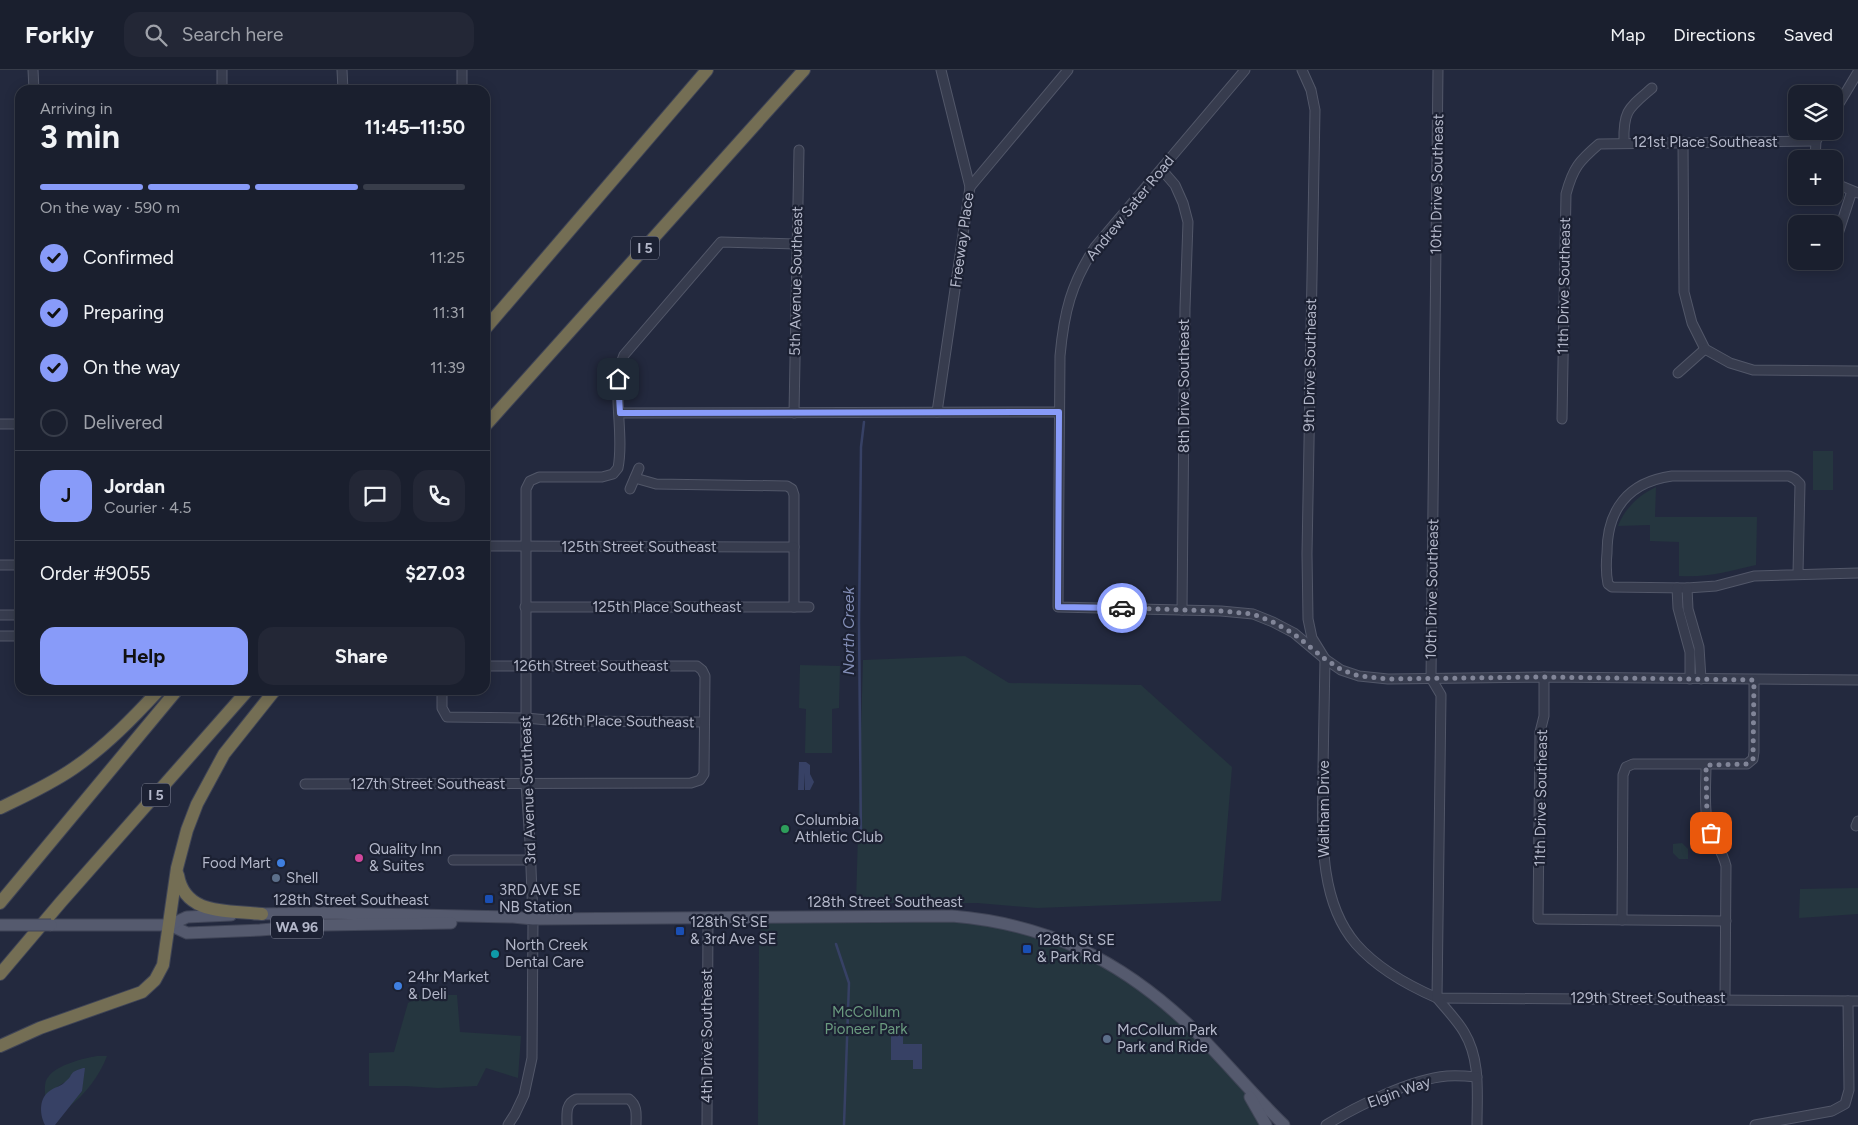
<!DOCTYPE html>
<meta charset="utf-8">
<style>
:root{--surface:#1a1f2e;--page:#232736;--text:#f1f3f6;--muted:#9fa2aa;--line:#383d4a;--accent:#889bf9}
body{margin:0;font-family:Figtree,sans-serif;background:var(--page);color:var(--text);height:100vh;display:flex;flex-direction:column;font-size:19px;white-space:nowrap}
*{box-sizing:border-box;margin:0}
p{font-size:16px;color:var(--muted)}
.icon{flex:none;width:28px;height:28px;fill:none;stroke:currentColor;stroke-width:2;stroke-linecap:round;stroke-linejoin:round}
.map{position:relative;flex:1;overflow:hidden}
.details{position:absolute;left:15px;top:15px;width:475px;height:610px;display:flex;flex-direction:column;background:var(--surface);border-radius:15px;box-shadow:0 2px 12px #0003,0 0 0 1px var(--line)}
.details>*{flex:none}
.controls{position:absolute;left:1788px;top:15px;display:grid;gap:10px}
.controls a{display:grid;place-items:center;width:55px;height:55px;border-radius:10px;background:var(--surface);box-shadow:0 2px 12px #0003,0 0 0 1px var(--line);font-size:25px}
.pin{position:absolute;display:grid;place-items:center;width:42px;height:42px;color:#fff;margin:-21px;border-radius:10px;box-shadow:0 2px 8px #0006}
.courier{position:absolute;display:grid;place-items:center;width:50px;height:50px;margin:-25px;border:4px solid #889bf9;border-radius:50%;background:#fff;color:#222;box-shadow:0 1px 6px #0007}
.overview em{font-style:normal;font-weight:700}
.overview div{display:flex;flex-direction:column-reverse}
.overview{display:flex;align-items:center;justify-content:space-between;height:85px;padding:0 25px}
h1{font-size:32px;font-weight:700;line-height:38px}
.bar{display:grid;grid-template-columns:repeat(4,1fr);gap:8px 5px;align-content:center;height:60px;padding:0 25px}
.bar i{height:6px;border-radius:4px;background:var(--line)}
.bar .on{background:var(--accent)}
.bar p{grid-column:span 4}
.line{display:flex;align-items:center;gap:12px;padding:0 25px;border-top:1px solid var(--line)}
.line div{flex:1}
.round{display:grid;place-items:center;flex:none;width:52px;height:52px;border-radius:15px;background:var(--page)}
ol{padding:0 25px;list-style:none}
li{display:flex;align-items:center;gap:15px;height:55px}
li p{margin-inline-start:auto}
li .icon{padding:5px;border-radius:50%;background:var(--accent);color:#111;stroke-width:4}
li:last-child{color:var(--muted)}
li i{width:28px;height:28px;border:2px solid var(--line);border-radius:50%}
.primary-button{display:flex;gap:10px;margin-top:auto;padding:10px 25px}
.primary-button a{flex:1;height:58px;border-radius:15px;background:var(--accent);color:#111;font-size:20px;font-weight:700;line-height:58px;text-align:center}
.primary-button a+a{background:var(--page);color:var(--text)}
header{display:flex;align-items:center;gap:30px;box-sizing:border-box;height:70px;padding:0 25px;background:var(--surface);border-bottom:1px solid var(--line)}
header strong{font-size:24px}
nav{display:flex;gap:28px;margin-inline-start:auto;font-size:18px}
.search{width:350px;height:45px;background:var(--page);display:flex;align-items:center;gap:12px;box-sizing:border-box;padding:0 18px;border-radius:15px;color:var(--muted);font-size:19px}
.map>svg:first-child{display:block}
.green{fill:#25363f}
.water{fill:#374165}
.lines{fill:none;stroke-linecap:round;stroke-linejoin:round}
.stream{stroke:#374165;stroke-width:2.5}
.minor-casing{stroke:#525769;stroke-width:11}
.major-casing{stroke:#404557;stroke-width:13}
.highway-casing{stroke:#3f4456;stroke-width:14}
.minor{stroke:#373c4e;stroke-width:9}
.major{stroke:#555a6e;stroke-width:11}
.highway{stroke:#746e54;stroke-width:12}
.major-bridge-casing{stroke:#404557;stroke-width:13;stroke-linecap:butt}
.major-bridge{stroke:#555a6e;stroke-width:11}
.done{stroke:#818598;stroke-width:5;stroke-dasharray:0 9}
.route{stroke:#889bf9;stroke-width:6}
.leisure-dot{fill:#2e9e5b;stroke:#1c2133;stroke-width:2}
.hotel-dot{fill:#d1479c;stroke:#1c2133;stroke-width:2}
.shop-dot{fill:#3f7fe0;stroke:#1c2133;stroke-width:2}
.service-dot{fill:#5c6f8a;stroke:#1c2133;stroke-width:2}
.transit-dot{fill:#1a4fb4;stroke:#1c2133;stroke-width:2}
.culture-dot{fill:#0f9aa8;stroke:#1c2133;stroke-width:2}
.labels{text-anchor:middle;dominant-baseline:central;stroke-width:4.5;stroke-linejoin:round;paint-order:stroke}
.shield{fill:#1c2133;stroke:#868a9c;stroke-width:1}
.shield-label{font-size:14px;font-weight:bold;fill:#b3b7c9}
.street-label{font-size:15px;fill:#b3b7c9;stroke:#1c2133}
.poi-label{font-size:15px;fill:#b3b7c9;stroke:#1c2133;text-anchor:start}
.park-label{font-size:15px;fill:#6a9a7f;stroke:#1c2133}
.water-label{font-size:16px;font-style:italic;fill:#828db5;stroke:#1c2133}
</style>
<header>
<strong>Forkly</strong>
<div class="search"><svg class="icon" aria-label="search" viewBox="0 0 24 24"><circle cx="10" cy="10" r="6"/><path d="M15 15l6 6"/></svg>Search here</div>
<nav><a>Map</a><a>Directions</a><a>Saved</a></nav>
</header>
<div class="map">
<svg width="1858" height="1055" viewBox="0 0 1858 1055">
<rect width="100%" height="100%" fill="#23293e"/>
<g class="green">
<rect x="1813" y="381" width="20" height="39"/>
<path d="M1656,417L1655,447H1757L1756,495C1729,501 1707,508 1679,506V472L1650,471V455L1618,456C1625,438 1639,425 1656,417Z"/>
<path d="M965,586L1009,613L1141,615L1232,697L1221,831L1037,838L977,833H856L863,590Z"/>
<path d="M800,595L840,596L839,638L832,639V683H805L806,639L799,638Z"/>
<path d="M1682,773L1688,779V789H1679L1673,783V774Z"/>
<path d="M1858,818V844L1799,848L1800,819Z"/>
<path d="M952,846L1060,870L1161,931L1261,1033L1265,1055H758L759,864H761L760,847Z"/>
<path d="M420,925H457L460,962L521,966L518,1008L486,998L477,1016L438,1018L405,1016H369V983L394,982L408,933Z"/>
<path d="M97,986H107C99,1007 85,1024 68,1038L82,1021L65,1012L45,1025C45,1018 44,1011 49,1006C57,995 84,988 97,986Z"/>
</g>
<g class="water">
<path d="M799,692H806L810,695V704L814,712L810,720H805V703L804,720H798Z"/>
<path d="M891,962H903V974H922V999H913V990H891Z"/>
<path d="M83,998H85L82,1021L55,1055H45C39,1043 39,1027 51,1020C55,1017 62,1016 65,1012C75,1004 67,1003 83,998Z"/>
</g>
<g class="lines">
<g class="stream">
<path d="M861,771L859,553L861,377L864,352"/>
<path d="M836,874L849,913L844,1055"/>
</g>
<defs>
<g id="minor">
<path d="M33,0L34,20"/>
<path d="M342,0L343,20"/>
<path d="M462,0V20"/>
<path d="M1245,0L1095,177C1071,214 1064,242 1060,286L1058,537L1221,541L1253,544L1273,552L1294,563L1325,589L1341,600L1359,606L1388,609L1544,607L1858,610"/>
<path d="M1302,0L1311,20L1315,40L1307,484L1308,549L1312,568L1325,589C1324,626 1324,663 1323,699C1323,755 1316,828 1356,874C1378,899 1407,915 1437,928L1858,931"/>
<path d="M1438,0L1431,608L1441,625L1437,928C1446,939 1457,950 1464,962C1481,990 1477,1024 1477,1055"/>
<path d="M222,20V0"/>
<path d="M1834,42L1858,2"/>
<path d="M1624,72C1623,40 1629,38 1652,18"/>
<path d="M1683,72L1684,222L1692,253L1705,279L1730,293L1753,300L1858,301"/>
<path d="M1815,89L1816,71L1822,61"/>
<path d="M1162,100L1175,115L1183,133L1188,152L1185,238L1182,540"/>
<path d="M1834,113L1858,123"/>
<path d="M970,117L1068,0"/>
<path d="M1834,176L1852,121"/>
<path d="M1678,303L1705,279"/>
<path d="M937,342L970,117L941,0"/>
<path d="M620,343L1059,342"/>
<path d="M794,343L799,80"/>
<path d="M1562,349L1566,124C1573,98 1579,91 1599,74L1816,71"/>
<path d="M0,354H20"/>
<path d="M635,408L656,414L787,416L792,419L794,425V537"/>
<path d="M630,419L639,398"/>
<path d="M485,476L794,477"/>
<path d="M0,495H20"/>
<path d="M1798,503L1800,414L1795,409L1789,406H1672C1628,412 1607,440 1607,483C1606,493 1606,504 1608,514L1612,517L1687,518L1716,516L1754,506L1858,503"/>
<path d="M1677,518L1678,538L1690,582V609"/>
<path d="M1687,518L1688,539L1699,577L1701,609"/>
<path d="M525,537H809"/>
<path d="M0,545H20"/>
<path d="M0,566H20"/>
<path d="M1544,607V646L1540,662L1538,849L1726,851"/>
<path d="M442,620V638L447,647L526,648L558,651L703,652"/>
<path d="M1706,695C1706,712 1704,732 1707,750C1710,767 1722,778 1726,796L1725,929"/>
<path d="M305,714L691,713L700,710L704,704L705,606L702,600L697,596H485"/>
<path d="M1856,756L1858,751"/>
<path d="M453,790H530"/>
<path d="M1622,850L1623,705L1626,697L1633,694H1747L1753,689L1754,682V610"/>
<path d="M508,1055L515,1044L524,1025L532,988L533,849L530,773L526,714V419L530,411L539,407H602L613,404L618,398C625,362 610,317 624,285L721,172L796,174"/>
<path d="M567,1055C567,1044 565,1034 576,1029H629C638,1036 636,1045 636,1055"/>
<path d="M707,1055L708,847"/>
<path d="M1326,1055C1357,1036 1411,1009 1447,1006C1457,1005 1467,1006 1477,1007"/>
<path d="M1755,1055L1832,1041L1845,1034L1849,1020L1848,931"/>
</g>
<g id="major">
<path d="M255,844L326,843L513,847L533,849L952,846C1048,854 1120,890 1189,955C1222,987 1251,1023 1284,1055"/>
<path d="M51,855H170L187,863L260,860L324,855L451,853"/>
<path d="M170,855L187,847L231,845"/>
<path d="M1250,1027L1266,1055"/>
</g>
<g id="highway">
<path d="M485,259L707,0"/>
<path d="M485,356L804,0"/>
<path d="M0,738C25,726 51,714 74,698C106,676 133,648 159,620"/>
<path d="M178,805C185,846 228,840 262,844"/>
<path d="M0,833L177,620"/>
<path d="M0,904L61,832L248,620"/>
<path d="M0,976L40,958L142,922L155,910L163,895L177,798L187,760L197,734L224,684L275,620"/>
</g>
</defs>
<use href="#minor" class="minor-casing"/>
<use href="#major" class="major-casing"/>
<use href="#highway" class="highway-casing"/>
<use href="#minor" class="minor"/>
<use href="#major" class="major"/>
<use href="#highway" class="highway"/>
<defs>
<path id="major-bridge" d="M0,855H51"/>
</defs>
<use href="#major-bridge" class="major-bridge-casing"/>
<use href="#major-bridge" class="major-bridge"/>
</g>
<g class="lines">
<path class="done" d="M1122,538L1221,541L1253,544L1273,552L1294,564L1325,589L1342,600L1359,606L1388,609L1544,607L1754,610L1753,689L1747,694L1706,695L1707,749L1711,763"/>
<path class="route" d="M618,309L620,343L1059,342L1058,537L1122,538"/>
</g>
<circle class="leisure-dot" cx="785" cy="759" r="5"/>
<circle class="hotel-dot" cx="359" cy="788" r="5"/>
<g class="shop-dot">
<circle cx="281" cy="793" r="5"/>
<circle cx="398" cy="916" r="5"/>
</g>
<g class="service-dot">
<circle cx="276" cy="808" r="5"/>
<circle cx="1107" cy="969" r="5"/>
</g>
<g class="transit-dot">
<rect x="484" y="824" width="10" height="10" rx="2.5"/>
<rect x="675" y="856" width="10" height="10" rx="2.5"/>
<rect x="1022" y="874" width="10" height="10" rx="2.5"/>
</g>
<circle class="culture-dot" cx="495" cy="884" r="5"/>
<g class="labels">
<g class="shield">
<rect x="631" y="166.5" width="28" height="23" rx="4"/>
<rect x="142" y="713.5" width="28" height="23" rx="4"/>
<rect x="271" y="845.5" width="52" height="23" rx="4"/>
</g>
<g class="shield-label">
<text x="645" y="178">I 5</text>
<text x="156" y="725">I 5</text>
<text x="297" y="857">WA 96</text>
</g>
<g class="street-label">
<text x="1705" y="72">121st Place Southeast</text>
<text transform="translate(1437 114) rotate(-89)">10th Drive Southeast</text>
<text transform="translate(1130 138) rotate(-51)">Andrew Sater Road</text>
<text transform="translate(962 170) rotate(-82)">Freeway Place</text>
<text transform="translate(796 211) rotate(-89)">5th Avenue Southeast</text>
<text transform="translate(1564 216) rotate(-89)">11th Drive Southeast</text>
<text transform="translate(1310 295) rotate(-89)">9th Drive Southeast</text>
<text transform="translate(1184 316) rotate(-90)">8th Drive Southeast</text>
<text x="639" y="477">125th Street Southeast</text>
<text transform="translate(1432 519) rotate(-89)">10th Drive Southeast</text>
<text x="667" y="537">125th Place Southeast</text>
<text x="591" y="596">126th Street Southeast</text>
<text transform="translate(620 651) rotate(1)">126th Place Southeast</text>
<text x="428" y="714">127th Street Southeast</text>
<text transform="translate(528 720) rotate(-92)">3rd Avenue Southeast</text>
<text transform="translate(1541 728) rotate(-89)">11th Drive Southeast</text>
<text transform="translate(1324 739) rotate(-90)">Waltham Drive</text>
<text x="351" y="830">128th Street Southeast</text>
<text x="885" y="832">128th Street Southeast</text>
<text x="1648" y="928">129th Street Southeast</text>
<text transform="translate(707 966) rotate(-90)">4th Drive Southeast</text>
<text transform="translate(1399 1022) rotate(-20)">Elgin Way</text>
</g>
<g class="poi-label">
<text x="795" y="750">Columbia<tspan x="795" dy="17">Athletic Club</tspan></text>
<text x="369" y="779">Quality Inn<tspan x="369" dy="17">&amp; Suites</tspan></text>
<text x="271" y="793" text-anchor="end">Food Mart</text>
<text x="286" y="808">Shell</text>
<text x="499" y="820">3RD AVE SE<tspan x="499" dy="17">NB Station</tspan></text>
<text x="690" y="852">128th St SE<tspan x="690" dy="17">&amp; 3rd Ave SE</tspan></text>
<text x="1037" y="870">128th St SE<tspan x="1037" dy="17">&amp; Park Rd</tspan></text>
<text x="505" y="875">North Creek<tspan x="505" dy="17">Dental Care</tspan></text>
<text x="408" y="907">24hr Market<tspan x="408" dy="17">&amp; Deli</tspan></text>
<text x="1117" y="960">McCollum Park<tspan x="1117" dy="17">Park and Ride</tspan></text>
</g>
<g class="park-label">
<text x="866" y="942">McCollum<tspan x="866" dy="17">Pioneer Park</tspan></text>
</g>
<g class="water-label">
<text transform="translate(848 561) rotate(-90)">North Creek</text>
</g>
</g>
</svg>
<div class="controls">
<a><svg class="icon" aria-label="layers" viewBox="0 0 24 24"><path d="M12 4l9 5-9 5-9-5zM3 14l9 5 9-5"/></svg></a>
<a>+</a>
<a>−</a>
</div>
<div class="pin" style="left:1711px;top:763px;background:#ea580c"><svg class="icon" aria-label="bag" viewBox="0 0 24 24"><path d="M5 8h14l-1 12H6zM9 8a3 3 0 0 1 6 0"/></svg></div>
<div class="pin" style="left:618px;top:309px;background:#1f2937"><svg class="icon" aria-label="home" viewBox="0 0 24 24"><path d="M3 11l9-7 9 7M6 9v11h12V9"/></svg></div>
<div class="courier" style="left:1122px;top:538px"><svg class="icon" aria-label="car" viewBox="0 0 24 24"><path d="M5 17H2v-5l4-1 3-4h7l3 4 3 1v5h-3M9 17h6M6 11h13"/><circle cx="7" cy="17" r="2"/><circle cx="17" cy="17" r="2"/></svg></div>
<section class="details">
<div class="overview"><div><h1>3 min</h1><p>Arriving in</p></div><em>11:45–11:50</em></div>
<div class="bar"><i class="on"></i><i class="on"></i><i class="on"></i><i></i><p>On the way · 590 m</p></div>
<ol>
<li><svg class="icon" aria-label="check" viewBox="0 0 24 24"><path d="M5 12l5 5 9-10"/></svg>Confirmed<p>11:25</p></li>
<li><svg class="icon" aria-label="check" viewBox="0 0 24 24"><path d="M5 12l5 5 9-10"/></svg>Preparing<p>11:31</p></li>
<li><svg class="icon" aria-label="check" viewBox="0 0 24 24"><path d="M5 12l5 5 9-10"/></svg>On the way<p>11:39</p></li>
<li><i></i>Delivered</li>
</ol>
<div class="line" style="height:90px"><b class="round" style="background:var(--accent);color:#111">J</b><div><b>Jordan</b><p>Courier · 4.5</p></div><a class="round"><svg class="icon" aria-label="chat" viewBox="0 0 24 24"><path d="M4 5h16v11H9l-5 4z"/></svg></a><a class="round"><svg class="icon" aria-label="phone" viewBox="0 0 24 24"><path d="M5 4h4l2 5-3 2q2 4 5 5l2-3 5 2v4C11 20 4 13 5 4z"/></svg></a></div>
<div class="line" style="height:65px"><div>Order #9055</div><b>$27.03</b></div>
<div class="primary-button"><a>Help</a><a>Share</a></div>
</section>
</div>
